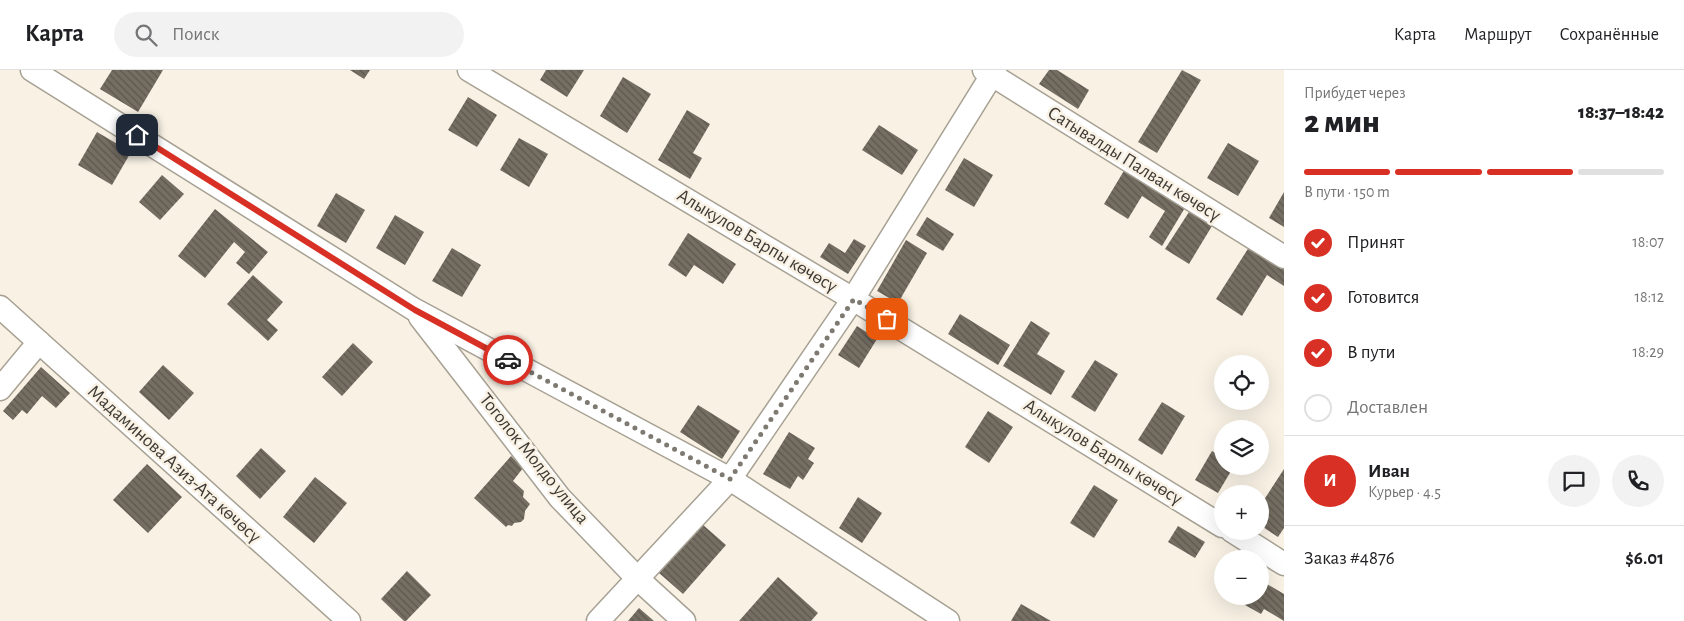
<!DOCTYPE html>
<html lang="ru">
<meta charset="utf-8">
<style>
:root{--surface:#fff;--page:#f2f2f2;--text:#202124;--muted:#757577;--line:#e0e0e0;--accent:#d93025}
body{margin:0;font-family:"Alegreya Sans",sans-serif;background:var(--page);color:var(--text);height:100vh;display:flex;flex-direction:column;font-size:19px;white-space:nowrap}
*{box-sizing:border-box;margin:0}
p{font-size:16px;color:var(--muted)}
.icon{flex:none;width:28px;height:28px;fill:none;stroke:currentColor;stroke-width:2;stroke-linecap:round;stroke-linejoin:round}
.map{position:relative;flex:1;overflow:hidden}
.drawer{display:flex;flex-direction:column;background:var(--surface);width:400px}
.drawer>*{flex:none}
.buttons{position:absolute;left:1214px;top:285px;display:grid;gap:10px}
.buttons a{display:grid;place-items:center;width:55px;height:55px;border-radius:50%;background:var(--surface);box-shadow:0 5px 20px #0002;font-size:25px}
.pin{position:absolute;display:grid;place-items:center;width:42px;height:42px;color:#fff;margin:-21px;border-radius:10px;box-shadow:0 2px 8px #0006}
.courier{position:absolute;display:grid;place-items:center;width:50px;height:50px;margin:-25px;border:4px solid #d93025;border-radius:50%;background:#fff;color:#222;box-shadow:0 1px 6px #0007}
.overview em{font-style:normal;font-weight:800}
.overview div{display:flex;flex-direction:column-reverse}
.overview{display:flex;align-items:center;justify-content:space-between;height:85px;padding:0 20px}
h1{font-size:32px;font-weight:800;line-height:38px}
.bar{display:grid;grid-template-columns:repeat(4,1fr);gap:8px 5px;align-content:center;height:60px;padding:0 20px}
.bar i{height:6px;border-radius:4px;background:var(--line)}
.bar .current{background:var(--accent)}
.bar p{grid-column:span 4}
.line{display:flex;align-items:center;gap:12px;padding:0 20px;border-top:1px solid var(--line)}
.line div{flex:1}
.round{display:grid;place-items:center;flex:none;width:52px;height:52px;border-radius:26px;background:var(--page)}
ol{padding:0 20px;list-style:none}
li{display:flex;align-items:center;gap:15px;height:55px}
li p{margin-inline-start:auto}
li .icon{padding:5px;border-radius:50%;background:var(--accent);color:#fff;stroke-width:4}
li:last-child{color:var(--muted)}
li i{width:28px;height:28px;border:2px solid var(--line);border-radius:50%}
header{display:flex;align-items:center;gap:30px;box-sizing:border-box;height:70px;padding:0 25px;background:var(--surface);border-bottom:1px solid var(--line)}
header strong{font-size:24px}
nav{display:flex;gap:28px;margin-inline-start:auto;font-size:18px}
.search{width:350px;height:45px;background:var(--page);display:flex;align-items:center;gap:12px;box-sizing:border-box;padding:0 18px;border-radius:28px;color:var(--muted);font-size:19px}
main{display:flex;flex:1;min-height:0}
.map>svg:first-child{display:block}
.building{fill:url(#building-back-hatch)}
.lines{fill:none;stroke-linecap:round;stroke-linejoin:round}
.street-casing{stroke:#a7a194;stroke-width:25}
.street{stroke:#fff;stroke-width:22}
.done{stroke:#7e7a72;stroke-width:5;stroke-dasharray:0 9}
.route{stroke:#d93025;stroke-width:6}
.labels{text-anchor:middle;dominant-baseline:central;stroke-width:5;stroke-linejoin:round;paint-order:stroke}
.street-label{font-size:19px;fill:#3d3a35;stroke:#f8f1e4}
</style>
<header>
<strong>Карта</strong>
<div class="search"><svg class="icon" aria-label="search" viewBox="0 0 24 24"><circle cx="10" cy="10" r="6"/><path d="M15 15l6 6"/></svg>Поиск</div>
<nav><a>Карта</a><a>Маршрут</a><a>Сохранённые</a></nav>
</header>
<main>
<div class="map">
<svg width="1284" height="551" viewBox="0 0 1284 551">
<defs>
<pattern id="building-back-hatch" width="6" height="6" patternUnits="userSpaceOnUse" patternTransform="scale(1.25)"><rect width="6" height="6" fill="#756e63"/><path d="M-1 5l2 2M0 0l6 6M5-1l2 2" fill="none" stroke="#5c574e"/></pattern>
</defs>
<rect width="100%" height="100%" fill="#f8f1e4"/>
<g class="building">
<path d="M112,0H163L138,42L100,19Z"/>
<path d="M350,0H370L364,9Z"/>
<path d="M546,0H584L567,27L540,10Z"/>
<path d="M1049,0H1057L1089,20L1078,39L1039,14Z"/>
<path d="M1182,0L1201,10L1157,83L1138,72Z"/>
<path d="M623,7L651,24L627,63L600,46Z"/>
<path d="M468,27L497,45L477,77L448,60Z"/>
<path d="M687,40L710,54L693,83L702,88L690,109L658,90Z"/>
<path d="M879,55L918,80L902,105L862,80Z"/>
<path d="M97,62L131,82L112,115L78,95Z"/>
<path d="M519,68L548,84L529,117L500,100Z"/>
<path d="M1228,73L1259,91L1238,126L1207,108Z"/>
<path d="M964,88L993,105L974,137L945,120Z"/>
<path d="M1125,99L1186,136L1162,176L1149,167L1165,141L1142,126L1128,149L1104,134Z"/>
<path d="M162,105L184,124L160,150L139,132Z"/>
<path d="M1284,122V157L1269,148Z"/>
<path d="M336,123L365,140L346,173L317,156Z"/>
<path d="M215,139L268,182L249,204L236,193L245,182L234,172L205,208L178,186Z"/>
<path d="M1189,142L1212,156L1189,194L1165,179Z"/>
<path d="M395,145L424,162L405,195L376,178Z"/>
<path d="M927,147L954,164L943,181L916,165Z"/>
<path d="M688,163L736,194L723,214L694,195L686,207L668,195Z"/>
<path d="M854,169L866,176L848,204L820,187L829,173L845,183Z"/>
<path d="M906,170L927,183L898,233L877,221Z"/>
<path d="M1251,174L1284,196V216L1267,205L1242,246L1216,229Z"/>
<path d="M452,178L481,195L462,227L432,211Z"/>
<path d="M253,205L283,232L267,250L278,260L268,271L227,234Z"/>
<path d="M960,244L1010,275L998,295L948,264Z"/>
<path d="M1031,251L1050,263L1037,284L1065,301L1051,325L1003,296Z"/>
<path d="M857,256L877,269L859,298L838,285Z"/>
<path d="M353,273L373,292L342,326L322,307Z"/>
<path d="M1095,290L1118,304L1095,342L1071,327Z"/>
<path d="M163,295L194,323L169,350L139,322Z"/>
<path d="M41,297L70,323L56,338L42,326L27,344L22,340L13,350L3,341Z"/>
<path d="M1162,332L1185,346L1162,385L1138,370Z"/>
<path d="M698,335L740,361L722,389L680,362Z"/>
<path d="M988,341L1013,357L989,393L965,377Z"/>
<path d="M789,362L815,378L808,389L814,393L803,410L798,406L790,419L763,404Z"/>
<path d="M261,378L286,401L260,429L236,406Z"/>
<path d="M1212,381L1222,387V396H1234L1218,423L1195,410Z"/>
<path d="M511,386L523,398L513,411L524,421L523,427L530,434L525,441L524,449L521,452L514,453L512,456L508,455L506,457L474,428Z"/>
<path d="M147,394L182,427L148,463L113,430Z"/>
<path d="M1284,399V458L1278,467L1260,455V436Z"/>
<path d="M315,407L347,433L314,473L283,447Z"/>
<path d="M1094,415L1118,430L1094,468L1070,453Z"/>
<path d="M858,427L882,443L862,473L839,458Z"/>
<path d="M702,454L726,475L683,524L659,503Z"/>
<path d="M1178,456L1205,472L1195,488L1168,472Z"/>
<path d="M407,501L431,525L406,551H404L381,529Z"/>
<path d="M778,507L818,543L811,551H739Z"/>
<path d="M1260,510L1284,524V551L1264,539L1261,544L1245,535L1250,526H1260Z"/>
<path d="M1021,534L1051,551H1011Z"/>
<path d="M639,538L654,551H628Z"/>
</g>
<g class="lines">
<defs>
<g id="street">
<path d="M32,0L415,240L730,409L948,551"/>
<path d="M469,0L853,229L1222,456"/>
<path d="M984,0L1284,187"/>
<path d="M0,237L349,551"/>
<path d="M420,247L560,428L638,509L684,551"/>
<path d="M0,319L39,272"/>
<path d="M1232,461L1284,494"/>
<path d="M598,551L730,409L853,229L995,0"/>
</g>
</defs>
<use href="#street" class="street-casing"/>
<use href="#street" class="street"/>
</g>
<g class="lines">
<path class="done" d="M508,290L730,409L854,229L887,249"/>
<path class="route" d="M137,65L415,240L508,290"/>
</g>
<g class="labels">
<g class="street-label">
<text transform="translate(1134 94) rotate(32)">Сатывалды Палван көчөсү</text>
<text transform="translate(757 171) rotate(31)">Алыкулов Барпы көчөсү</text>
<text transform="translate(1103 382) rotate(32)">Алыкулов Барпы көчөсү</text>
<text transform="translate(534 389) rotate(51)">Тоголок Молдо улица</text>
<text transform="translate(174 394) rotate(42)">Мадаминова Азиз-Ата көчөсү</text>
</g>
</g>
</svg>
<div class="buttons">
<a><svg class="icon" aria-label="locate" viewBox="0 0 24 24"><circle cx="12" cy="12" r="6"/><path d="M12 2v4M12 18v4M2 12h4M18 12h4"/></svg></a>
<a><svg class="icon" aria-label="layers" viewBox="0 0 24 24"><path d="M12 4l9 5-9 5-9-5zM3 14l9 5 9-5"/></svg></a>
<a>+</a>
<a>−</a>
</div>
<div class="pin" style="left:887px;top:249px;background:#ea580c"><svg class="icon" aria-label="bag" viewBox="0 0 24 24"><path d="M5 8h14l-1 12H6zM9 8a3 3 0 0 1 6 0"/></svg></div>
<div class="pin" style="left:137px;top:65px;background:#1f2937"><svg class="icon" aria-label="home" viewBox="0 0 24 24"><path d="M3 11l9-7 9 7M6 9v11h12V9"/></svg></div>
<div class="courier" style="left:508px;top:290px"><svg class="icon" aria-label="car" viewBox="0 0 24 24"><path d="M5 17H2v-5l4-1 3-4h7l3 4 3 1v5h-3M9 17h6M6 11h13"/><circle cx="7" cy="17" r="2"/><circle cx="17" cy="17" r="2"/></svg></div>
</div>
<section class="drawer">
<div class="overview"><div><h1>2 мин</h1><p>Прибудет через</p></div><em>18:37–18:42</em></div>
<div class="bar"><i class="current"></i><i class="current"></i><i class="current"></i><i></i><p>В пути · 150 m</p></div>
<ol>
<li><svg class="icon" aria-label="check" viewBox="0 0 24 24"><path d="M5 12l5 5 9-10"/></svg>Принят<p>18:07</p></li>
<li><svg class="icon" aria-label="check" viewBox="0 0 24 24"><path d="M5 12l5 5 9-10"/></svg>Готовится<p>18:12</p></li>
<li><svg class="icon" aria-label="check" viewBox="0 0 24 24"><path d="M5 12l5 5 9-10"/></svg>В пути<p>18:29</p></li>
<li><i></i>Доставлен</li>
</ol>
<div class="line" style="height:90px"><b class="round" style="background:var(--accent);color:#fff">И</b><div><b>Иван</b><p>Курьер · 4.5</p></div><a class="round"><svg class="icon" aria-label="chat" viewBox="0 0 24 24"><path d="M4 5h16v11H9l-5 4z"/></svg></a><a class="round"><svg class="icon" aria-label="phone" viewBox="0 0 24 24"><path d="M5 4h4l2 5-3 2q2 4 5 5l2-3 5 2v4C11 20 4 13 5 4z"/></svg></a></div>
<div class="line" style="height:65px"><div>Заказ #4876</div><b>$6.01</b></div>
</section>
</main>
